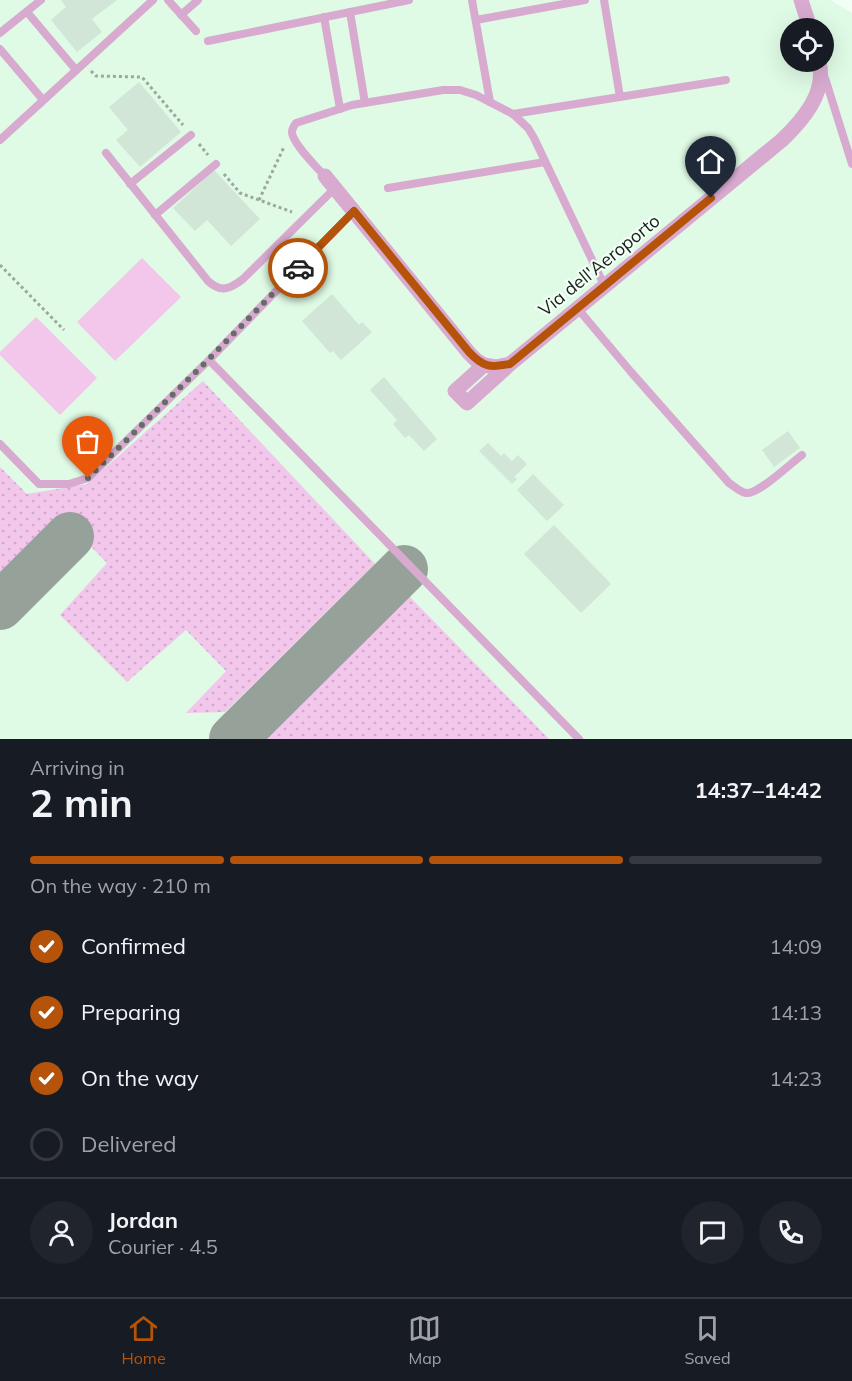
<!DOCTYPE html>
<meta charset="utf-8">
<style>
:root{--surface:#171b24;--page:#20242c;--text:#f1f3f6;--muted:#9ea1a6;--line:#363941;--accent:#b45309}
body{margin:0;font-family:Mulish,sans-serif;background:var(--page);color:var(--text);height:100vh;display:flex;flex-direction:column;font-size:22px;white-space:nowrap}
*{box-sizing:border-box;margin:0}
p{font-size:20px;color:var(--muted)}
.icon{flex:none;width:33px;height:33px;fill:none;stroke:currentColor;stroke-width:2;stroke-linecap:round;stroke-linejoin:round}
.map{position:relative;height:739px;overflow:hidden}
.details{display:flex;flex-direction:column;background:var(--surface);flex:1}
.details>*{flex:none}
.tools{position:absolute;left:780px;top:18px;display:grid;gap:12px}
.tools a{display:grid;place-items:center;width:54px;height:54px;border-radius:50%;background:var(--surface);box-shadow:0 6px 24px #0002;font-size:30px}
.pin{position:absolute;display:grid;place-items:center;width:51px;height:51px;color:#fff;margin:-62px -26px;border-radius:50% 50% 50% 0;rotate:-45deg;box-shadow:0 0 6px #0007}
.pin .icon{rotate:45deg}
.courier{position:absolute;display:grid;place-items:center;width:60px;height:60px;margin:-30px;border:4px solid #b45309;border-radius:50%;background:#fff;color:#222;box-shadow:0 2px 8px #0007}
.headline em{font-style:normal;font-weight:700}
.headline div{display:flex;flex-direction:column-reverse}
.headline{display:flex;align-items:center;justify-content:space-between;height:102px;padding:0 30px}
h1{font-size:39px;font-weight:700;line-height:45px}
.bar{display:grid;grid-template-columns:repeat(4,1fr);gap:9px 6px;align-content:center;height:72px;padding:0 30px}
.bar i{height:8px;border-radius:4px;background:var(--line)}
.bar .on{background:var(--accent)}
.bar p{grid-column:span 4}
.line{display:flex;align-items:center;gap:15px;padding:0 30px;border-top:2px solid var(--line)}
.line div{flex:1}
.round{display:grid;place-items:center;flex:none;width:63px;height:63px;border-radius:32px;background:var(--page)}
ol{padding:0 30px;list-style:none}
li{display:flex;align-items:center;gap:18px;height:66px}
li p{margin-inline-start:auto}
li .icon{padding:6px;border-radius:50%;background:var(--accent);color:#fff;stroke-width:4}
li:last-child{color:var(--muted)}
li i{width:33px;height:33px;border:3px solid var(--line);border-radius:50%}
.tabs{display:flex;justify-content:space-around;align-items:center;height:84px;border-top:2px solid var(--line);background:var(--surface);font-size:16px;color:var(--muted)}
.tabs a{display:grid;justify-items:center;gap:3px}
.tabs .on{color:var(--accent)}
.map>svg:first-child{display:block}
.built{fill:#dffae5;fill-rule:evenodd}
.grass{fill:url(#grass-dots)}
.pitch{fill:#f3c6ec}
.lines{fill:none;stroke-linecap:round;stroke-linejoin:round}
.taxiway{stroke:#96a199;stroke-width:48}
.building{fill:#d2e6d7}
.path{stroke:#9ca79f;stroke-width:3;stroke-dasharray:3 3;stroke-linecap:butt}
.lane{stroke:#d8aad0;stroke-width:8}
.street{stroke:#d8aad0;stroke-width:15}
.done{stroke:#646d67;stroke-width:6;stroke-dasharray:0 10.8}
.route{stroke:#b45309;stroke-width:8}
.labels{text-anchor:middle;dominant-baseline:central;stroke-width:4.5;stroke-linejoin:round;paint-order:stroke}
.street-label{font-size:18px;fill:#181f1a;stroke:#f2fff5}
</style>
<div class="map">
<svg width="852" height="739" viewBox="0 0 852 739">
<defs>
<pattern id="grass-dots" width="8" height="8" patternUnits="userSpaceOnUse" patternTransform="scale(1.5)"><rect width="8" height="8" fill="#f3c6ec"/><path d="M2 2h.1M6 6h.1" fill="none" stroke="#d0aaca" stroke-width="1.8" stroke-linecap="round"/></pattern>
</defs>
<rect width="100%" height="100%" fill="#f2fff5"/>
<path class="built" d="M0,0H830L852,13V739H0ZM790,28H824V62H790Z"/>
<g class="grass">
<path d="M203,381L375,564L225,712L186,713L226,671L186,630L127,682L60,615L107,563L63,518L0,581V467L27,494L87,484Z"/>
<path d="M409,596L549,739H259Z"/>
</g>
<g class="pitch">
<path d="M142,258L181,297L115,361L77,322Z"/>
<path d="M36,317L97,378L60,415L0,355V352Z"/>
</g>
<g class="lines">
<g class="taxiway">
<path d="M0,606L70,536"/>
<path d="M233,739L404,569"/>
</g>
</g>
<g class="building">
<path d="M61,0H117L92,19L102,32L77,52L51,20L66,7Z"/>
<path d="M139,82L181,132L140,167L116,140L128,130L109,107Z"/>
<path d="M214,170L260,219L231,246L207,220L195,231L173,208Z"/>
<path d="M332,294L359,325L362,322L372,332L341,360L333,351L330,353L302,321Z"/>
<path d="M384,377L437,439L424,451L409,435L405,438L393,424L397,420L370,390Z"/>
<path d="M788,431L800,448L774,467L762,450Z"/>
<path d="M488,443L501,456L504,453L512,461L518,455L527,464L514,477L517,479L512,484L479,451Z"/>
<path d="M533,474L564,505L547,521L517,490Z"/>
<path d="M554,525L611,584L581,613L524,554Z"/>
</g>
<g class="lines">
<g class="path">
<path d="M91,71L96,76L142,77L183,125"/>
<path d="M199,144L208,155"/>
<path d="M224,174L240,193L292,212"/>
<path d="M259,200L284,147"/>
<path d="M0,265L64,330"/>
</g>
<g class="lane">
<path d="M168,0L196,31"/>
<path d="M472,0L490,102"/>
<path d="M604,0L620,97"/>
<path d="M27,12L76,70"/>
<path d="M350,12L365,103"/>
<path d="M181,15L198,0"/>
<path d="M324,17L340,109"/>
<path d="M476,20L585,0"/>
<path d="M0,33L41,0"/>
<path d="M208,41L409,0"/>
<path d="M0,49L43,100"/>
<path d="M825,78L852,164"/>
<path d="M513,114L726,80"/>
<path d="M0,140L153,0"/>
<path d="M106,153L208,281C221,293 230,289 243,279L335,188"/>
<path d="M325,176C317,168 292,142 292,132C292,128 294,126 296,123L352,105L443,90H460L476,95L513,114L528,128L534,138L605,287"/>
<path d="M130,184L191,135"/>
<path d="M388,188L545,162"/>
<path d="M155,215L216,164"/>
<path d="M578,309L631,372L729,483C734,486 740,492 746,493C758,495 791,463 802,455"/>
<path d="M209,360L579,739"/>
<path d="M0,444L39,484H69L88,478L209,360L354,211"/>
</g>
<g class="street">
<path d="M801,0L810,28"/>
<path d="M325,176L469,353L476,360L484,365"/>
<path d="M510,364L496,367L484,365L455,391L467,403L510,364L782,140C803,120 827,92 819,62"/>
</g>
</g>
<g class="lines">
<path class="done" d="M88,478L208,360L298,268"/>
<path class="route" d="M298,268L354,211L469,352C483,367 490,368 510,364L711,198"/>
</g>
<g class="labels">
<g class="street-label">
<text transform="translate(599 265) rotate(-39)">Via dell'Aeroporto</text>
</g>
</g>
</svg>
<div class="tools">
<a><svg class="icon" aria-label="locate" viewBox="0 0 24 24"><circle cx="12" cy="12" r="6"/><path d="M12 2v4M12 18v4M2 12h4M18 12h4"/></svg></a>
</div>
<div class="pin" style="left:88px;top:478px;background:#ea580c"><svg class="icon" aria-label="bag" viewBox="0 0 24 24"><path d="M5 8h14l-1 12H6zM9 8a3 3 0 0 1 6 0"/></svg></div>
<div class="pin" style="left:711px;top:198px;background:#1f2937"><svg class="icon" aria-label="home" viewBox="0 0 24 24"><path d="M3 11l9-7 9 7M6 9v11h12V9"/></svg></div>
<div class="courier" style="left:298px;top:268px"><svg class="icon" aria-label="car" viewBox="0 0 24 24"><path d="M5 17H2v-5l4-1 3-4h7l3 4 3 1v5h-3M9 17h6M6 11h13"/><circle cx="7" cy="17" r="2"/><circle cx="17" cy="17" r="2"/></svg></div>
</div>
<section class="details">
<div class="headline"><div><h1>2 min</h1><p>Arriving in</p></div><em>14:37–14:42</em></div>
<div class="bar"><i class="on"></i><i class="on"></i><i class="on"></i><i></i><p>On the way · 210 m</p></div>
<ol>
<li><svg class="icon" aria-label="check" viewBox="0 0 24 24"><path d="M5 12l5 5 9-10"/></svg>Confirmed<p>14:09</p></li>
<li><svg class="icon" aria-label="check" viewBox="0 0 24 24"><path d="M5 12l5 5 9-10"/></svg>Preparing<p>14:13</p></li>
<li><svg class="icon" aria-label="check" viewBox="0 0 24 24"><path d="M5 12l5 5 9-10"/></svg>On the way<p>14:23</p></li>
<li><i></i>Delivered</li>
</ol>
<div class="line" style="height:108px"><a class="round"><svg class="icon" aria-label="person" viewBox="0 0 24 24"><circle cx="12" cy="8" r="4"/><path d="M4 21q1-7 8-7t8 7"/></svg></a><div><b>Jordan</b><p>Courier · 4.5</p></div><a class="round"><svg class="icon" aria-label="chat" viewBox="0 0 24 24"><path d="M4 5h16v11H9l-5 4z"/></svg></a><a class="round"><svg class="icon" aria-label="phone" viewBox="0 0 24 24"><path d="M5 4h4l2 5-3 2q2 4 5 5l2-3 5 2v4C11 20 4 13 5 4z"/></svg></a></div>
</section>
<nav class="tabs">
<a class="on"><svg class="icon" aria-label="home" viewBox="0 0 24 24"><path d="M3 11l9-7 9 7M6 9v11h12V9"/></svg>Home</a>
<a><svg class="icon" aria-label="map" viewBox="0 0 24 24"><path d="M3 6l6-2 6 2 6-2v14l-6 2-6-2-6 2zM9 4v14M15 6v14"/></svg>Map</a>
<a><svg class="icon" aria-label="saved" viewBox="0 0 24 24"><path d="M7 4h10v16l-5-4-5 4z"/></svg>Saved</a>
</nav>
